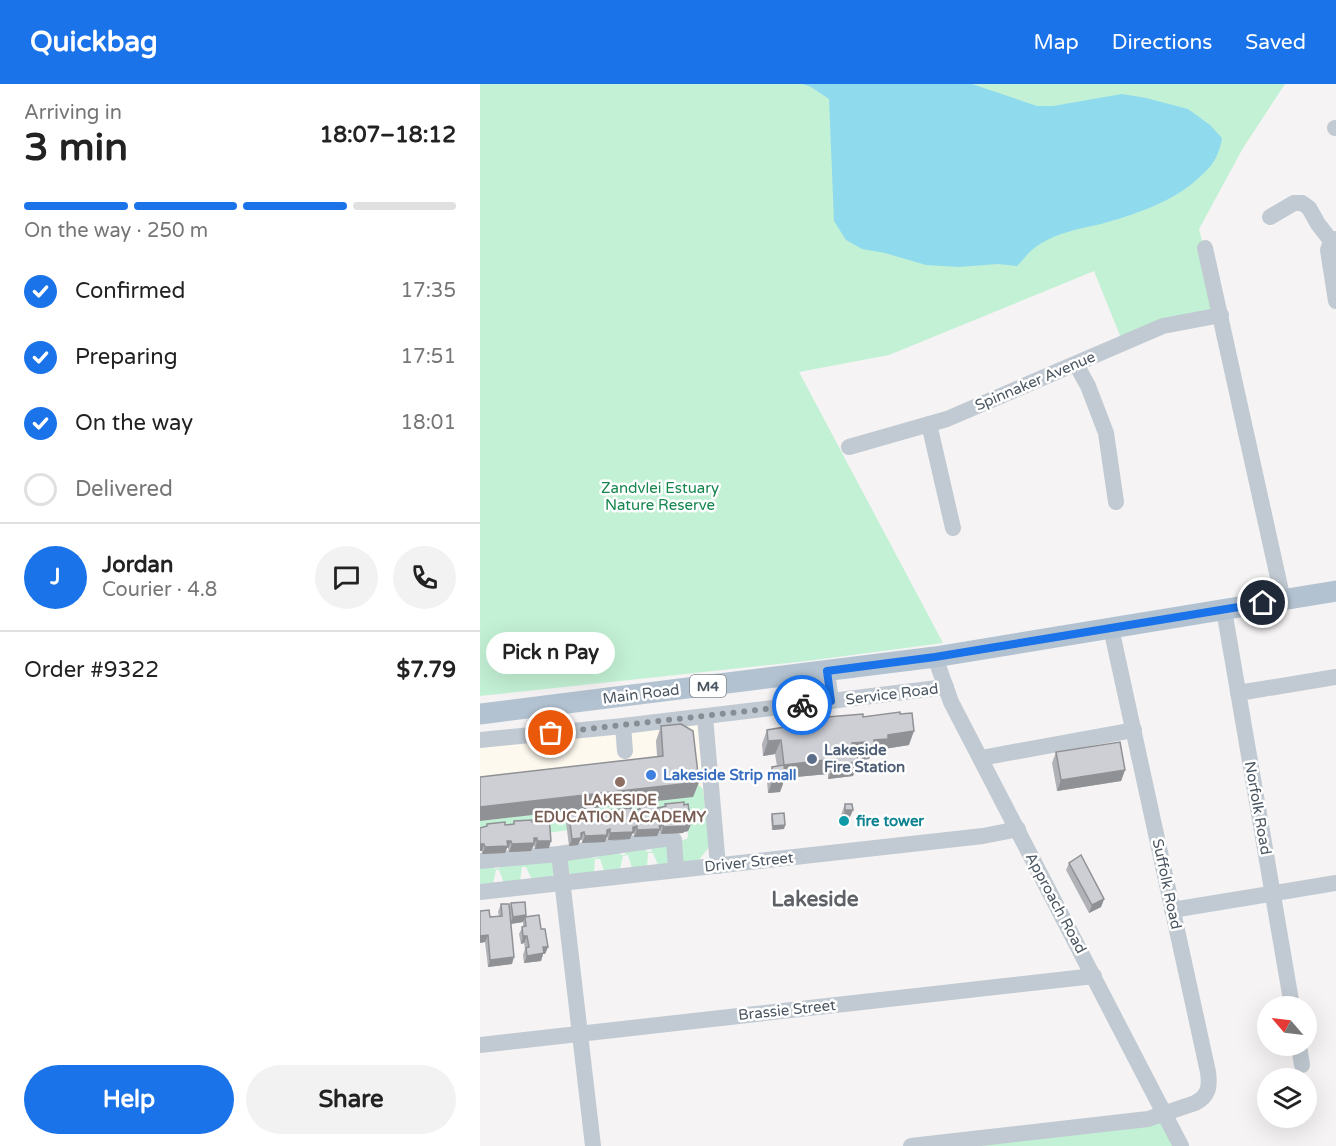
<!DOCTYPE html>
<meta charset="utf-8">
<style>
:root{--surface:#fff;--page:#f2f2f2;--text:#222;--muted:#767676;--line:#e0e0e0;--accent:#1a73e8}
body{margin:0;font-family:"Varela Round",sans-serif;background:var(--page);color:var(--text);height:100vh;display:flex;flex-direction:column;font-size:22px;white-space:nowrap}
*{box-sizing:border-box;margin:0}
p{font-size:20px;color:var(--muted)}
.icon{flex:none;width:33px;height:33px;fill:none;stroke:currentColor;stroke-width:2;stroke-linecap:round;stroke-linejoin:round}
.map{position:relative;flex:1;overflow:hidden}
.side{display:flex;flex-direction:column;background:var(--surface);width:480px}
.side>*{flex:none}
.needle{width:39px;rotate:298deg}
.controls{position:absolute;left:777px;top:912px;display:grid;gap:12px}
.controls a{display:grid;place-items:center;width:60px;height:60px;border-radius:50%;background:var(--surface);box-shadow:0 6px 24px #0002;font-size:30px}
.pin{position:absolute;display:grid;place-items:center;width:51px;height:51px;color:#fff;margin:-26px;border:3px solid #fff;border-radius:50%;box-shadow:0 2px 6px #0007}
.courier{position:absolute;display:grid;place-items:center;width:60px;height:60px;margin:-30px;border:4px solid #1a73e8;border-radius:50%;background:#fff;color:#222;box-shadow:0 2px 8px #0007}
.bubble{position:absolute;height:42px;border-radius:21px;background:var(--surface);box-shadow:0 6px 24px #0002;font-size:20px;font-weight:700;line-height:42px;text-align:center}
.headline em{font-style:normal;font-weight:700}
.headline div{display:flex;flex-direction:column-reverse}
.headline{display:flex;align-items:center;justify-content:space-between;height:102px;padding:0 24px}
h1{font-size:39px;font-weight:700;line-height:45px}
.bar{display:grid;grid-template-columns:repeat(4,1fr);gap:9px 6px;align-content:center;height:72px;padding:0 24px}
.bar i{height:8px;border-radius:4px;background:var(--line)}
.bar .active{background:var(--accent)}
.bar p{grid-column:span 4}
.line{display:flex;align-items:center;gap:15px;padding:0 24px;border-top:2px solid var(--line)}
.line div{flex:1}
.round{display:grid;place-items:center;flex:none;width:63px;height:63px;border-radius:32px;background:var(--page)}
ol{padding:0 24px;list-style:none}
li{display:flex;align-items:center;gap:18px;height:66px}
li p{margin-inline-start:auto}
li .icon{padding:6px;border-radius:50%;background:var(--accent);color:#fff;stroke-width:4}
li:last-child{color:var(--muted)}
li i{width:33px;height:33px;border:3px solid var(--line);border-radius:50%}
.cta{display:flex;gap:12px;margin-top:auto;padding:12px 24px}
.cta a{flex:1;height:69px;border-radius:36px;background:var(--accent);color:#fff;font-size:24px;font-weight:700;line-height:69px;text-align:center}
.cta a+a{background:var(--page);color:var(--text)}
header{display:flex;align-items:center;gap:36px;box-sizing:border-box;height:84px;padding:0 30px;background:var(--accent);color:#fff}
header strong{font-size:28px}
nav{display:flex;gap:33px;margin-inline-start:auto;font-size:21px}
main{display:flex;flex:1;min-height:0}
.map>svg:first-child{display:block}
.commercial{fill:#fdf9ef}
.green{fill:#c3f1d5}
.water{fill:#90daee}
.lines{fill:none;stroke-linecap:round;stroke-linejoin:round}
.minor{stroke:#c1cad2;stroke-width:16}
.major{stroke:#b3c2d1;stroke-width:21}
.wall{fill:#b0b2b7}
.shaded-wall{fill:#909195}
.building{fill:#cdcfd5;stroke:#909195;stroke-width:1.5}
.done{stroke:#868d94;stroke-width:6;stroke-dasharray:0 10.8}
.route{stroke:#1a73e8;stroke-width:8}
.service-dot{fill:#5c6f8a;stroke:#fff;stroke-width:2}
.shop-dot{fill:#3f7fe0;stroke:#fff;stroke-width:2}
.education-dot{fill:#8d6e63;stroke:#fff;stroke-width:2}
.culture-dot{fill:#0f9aa8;stroke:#fff;stroke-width:2}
.labels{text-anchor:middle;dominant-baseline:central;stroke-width:5;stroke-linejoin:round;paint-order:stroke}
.shield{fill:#fff;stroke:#808990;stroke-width:1.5}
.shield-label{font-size:14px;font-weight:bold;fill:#4a5661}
.street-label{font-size:15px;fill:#4a5661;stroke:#fff}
.park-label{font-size:15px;fill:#17864f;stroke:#fff}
.service-label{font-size:15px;font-weight:bold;fill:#4e5e75;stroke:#fff;text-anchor:start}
.shop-label{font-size:15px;font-weight:bold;fill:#366cbe;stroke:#fff;text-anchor:start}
.education-label{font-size:15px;font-weight:bold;fill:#785e54;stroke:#fff}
.culture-label{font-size:15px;font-weight:bold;fill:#0d838f;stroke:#fff;text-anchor:start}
.district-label{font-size:21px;font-weight:bold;fill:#5f6368;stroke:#fff}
</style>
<header>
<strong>Quickbag</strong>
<nav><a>Map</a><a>Directions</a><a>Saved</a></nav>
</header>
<main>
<section class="side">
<div class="headline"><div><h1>3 min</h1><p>Arriving in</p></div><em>18:07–18:12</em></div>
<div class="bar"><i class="active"></i><i class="active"></i><i class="active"></i><i></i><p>On the way · 250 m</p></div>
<ol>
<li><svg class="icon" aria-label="check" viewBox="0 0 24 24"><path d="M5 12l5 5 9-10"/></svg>Confirmed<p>17:35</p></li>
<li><svg class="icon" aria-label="check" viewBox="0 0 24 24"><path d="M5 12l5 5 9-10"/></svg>Preparing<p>17:51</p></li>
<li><svg class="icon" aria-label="check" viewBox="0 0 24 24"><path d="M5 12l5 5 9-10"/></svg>On the way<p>18:01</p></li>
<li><i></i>Delivered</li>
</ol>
<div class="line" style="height:108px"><b class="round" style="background:var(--accent);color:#fff">J</b><div><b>Jordan</b><p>Courier · 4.8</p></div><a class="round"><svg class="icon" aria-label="chat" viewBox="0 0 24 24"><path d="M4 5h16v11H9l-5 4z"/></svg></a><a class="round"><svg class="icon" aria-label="phone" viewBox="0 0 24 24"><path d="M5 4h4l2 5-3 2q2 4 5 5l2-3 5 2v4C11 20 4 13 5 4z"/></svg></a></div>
<div class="line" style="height:78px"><div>Order #9322</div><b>$7.79</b></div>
<div class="cta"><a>Help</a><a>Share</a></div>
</section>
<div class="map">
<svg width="856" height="1062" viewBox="0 0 856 1062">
<rect width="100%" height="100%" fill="#f5f3f3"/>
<path class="commercial" d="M225,633L231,710L0,736V656Z"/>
<g class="green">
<path d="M0,0H805L763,64L719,145L741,231L643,259L614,187L409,271L319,288L463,559L327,577L0,612Z"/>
<path d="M215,697L223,705L229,763L219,776L201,778L202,756L207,755L208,752L206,728L68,749L0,750V737L65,729Z"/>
<path d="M189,762L193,780L178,781L173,769H168L167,783L152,784L148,771L143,772L140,785L124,787L120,775H115L114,789L90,791L86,774L102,769L113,774L119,773L120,769L138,765L141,771H145L147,764H165L167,768H171L172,764Z"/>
<path d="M47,776L76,779L72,793L52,796L46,783H42L40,797L24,799L19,786H16L13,800L0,801V779L14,783V785L20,784V780L46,781Z"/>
<path d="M684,1028L701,1062H431Z"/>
</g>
<path class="water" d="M323,0H492L557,22H573L642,10L666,14L708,25L730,41L742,54C738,77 730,84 713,99C687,120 653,131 621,140C599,145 579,148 560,160C551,165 544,175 537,182L518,180L479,183L446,181L405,169L382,165L366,156L354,137L349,15L331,3Z"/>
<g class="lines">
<g class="minor">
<path d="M855,44H856"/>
<path d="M790,133L814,119H822L829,124L838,140L852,158"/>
<path d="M856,155L850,160L848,166L856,217"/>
<path d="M725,164L803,516"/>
<path d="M596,280L608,302L626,349L636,418"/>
<path d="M449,340L473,444"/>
<path d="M369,363L467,335L683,242L741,231"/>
<path d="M744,526L812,922"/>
<path d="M455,573L471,618L701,1062"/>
<path d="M347,587L351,617"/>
<path d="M758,609L856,593"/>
<path d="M225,633L238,782"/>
<path d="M143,642L145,667"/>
<path d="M0,656L143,642L466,603"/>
<path d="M501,674L654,646"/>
<path d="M79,770L191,754L194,756L196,786"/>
<path d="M0,777L79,770L113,1062"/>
<path d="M0,808L503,752L538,745"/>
<path d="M692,826L856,799"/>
<path d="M0,961L614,892"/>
<path d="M819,962L822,981"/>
<path d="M431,1062L668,1035L715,1019C729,1012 730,1002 728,988L631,544"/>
</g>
<path class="major" d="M0,630L455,573L856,507"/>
</g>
<g class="wall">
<path d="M383,633L429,661L404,665L403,669L391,670L389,675L381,676L380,672H378L373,692L348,695V690L305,694L300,708L288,709L287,697L292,683L297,682L295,670L283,672L282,660L287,646L333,638L335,634Z"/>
<path d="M181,642L219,698L213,713L177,672L176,657Z"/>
<path d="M576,668L645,686L641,697L577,707L572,679Z"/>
<path d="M185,720L211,740L208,747L204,748L203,749L181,750L180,747H179L177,752L154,753V749L152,750L150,755L134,757L128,756L127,752L125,758L102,759V756H100L98,761L89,762L86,738L89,731L99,733L106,732L107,729L132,728V726L151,727L158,726L159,723L178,724L184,723Z"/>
<path d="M365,720L367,740L360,741V734Z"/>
<path d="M292,730L305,741L304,745L292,746L291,734Z"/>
<path d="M60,734L69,764L55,765L54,761L51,767L29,768L28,764H27L25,769L2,770V767H0V744L6,743L7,740L25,741L33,740L34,737L52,738L59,737Z"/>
<path d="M589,779L624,815L621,823L609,829L586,786Z"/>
<path d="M31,819L46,831V833L61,845L68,863L65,870H63L61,877L44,879L43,871L45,865L44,859L41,860L39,850L43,842V838L31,840L32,880L8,883L5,858L0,859V827L10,833L19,832L18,828L21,820L29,825Z"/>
</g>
<g class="shaded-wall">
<path d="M434,647L429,661L404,665L403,669L391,670L389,675L381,676L386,662L394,656L408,651Z"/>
<path d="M301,656L295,670L283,672L288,657Z"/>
<path d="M385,658L380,672L367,674L372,659Z"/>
<path d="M353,675L348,690L305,694L300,708L288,709L293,695L304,681Z"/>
<path d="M378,678L373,692L348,695L354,681Z"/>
<path d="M645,686L641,697L577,707L581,696Z"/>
<path d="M219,698L213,713L0,737V723Z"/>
<path d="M365,726H373L367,740L360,741Z"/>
<path d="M183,739L177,752L154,753L157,746Z"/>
<path d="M211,740L208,747L204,748L203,749L181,750L183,743Z"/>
<path d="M305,741L304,745L292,746L293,742Z"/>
<path d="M157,742L154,749L152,750L150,755L128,756L130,749Z"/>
<path d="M130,745L125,758L102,759L105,752Z"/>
<path d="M104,748L98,761L89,762L92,755L101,749Z"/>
<path d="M54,754H57L51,767L29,768L32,760Z"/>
<path d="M27,757H31L28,764H27L25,769L2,770L5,763Z"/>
<path d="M57,757H71L69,764L55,765Z"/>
<path d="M0,760H4L2,767H0Z"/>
<path d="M624,815L621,823L609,829L612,821Z"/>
<path d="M46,831L43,838L30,840L33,833Z"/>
<path d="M8,851L5,858L0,859V852Z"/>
<path d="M43,852H47L44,859L41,860Z"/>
<path d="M63,863H68L65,870H63L61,877L44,879L47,872Z"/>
<path d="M34,873L32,880L8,883L10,876Z"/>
</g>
<g class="building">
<path d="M420,628V630L432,629L434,647L408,651V655L394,656V661L386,662L385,658L372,659L373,668H377L378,678L354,681L353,675L304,681L305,694L293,695L292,683L304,681L301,656L288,657L287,646L335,638V634L383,630V633Z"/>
<path d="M201,640L213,647L219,698L0,723V693L183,672L181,642Z"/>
<path d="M640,658L645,686L581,696L576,668Z"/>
<path d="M204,718V721L208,720L211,740L206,741V742L183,743V739L179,740L180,745L157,746V742L153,743V748L130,749V745L127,746V751L105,752L104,748L101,749V754L92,755L89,731L99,730V733L102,732L107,731V729L133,728L132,726L151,724V727L160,725L159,723L177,721L178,724L186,722L185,720Z"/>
<path d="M365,720H372L373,726H365Z"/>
<path d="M304,729L305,741L293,742L292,730Z"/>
<path d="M69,733L71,757H57V754H54V759L32,760L31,757H27L28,762L5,763L4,760H0V765V744L7,742V740L25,738V741L34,740V737L52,736V738L60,737V734Z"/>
<path d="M601,771L624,815L612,821L589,779Z"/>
<path d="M45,818L46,831L33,833L31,819Z"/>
<path d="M21,820H29L34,873L10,876L8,851L0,852V827L9,826L10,833L22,832Z"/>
<path d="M59,831L61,845H65L68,863H63L64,869L47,872L46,864L49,863L47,852H43L42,843L46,842L45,833Z"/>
</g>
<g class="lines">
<path class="done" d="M71,649L322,621"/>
<path class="route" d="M322,621L351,617L347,587L455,573L783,519"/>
</g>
<circle class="service-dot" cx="332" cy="675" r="6"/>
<circle class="shop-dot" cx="171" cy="691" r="6"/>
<circle class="education-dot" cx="140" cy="698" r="6"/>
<circle class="culture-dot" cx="364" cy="737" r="6"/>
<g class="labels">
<rect class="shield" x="210" y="591" width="36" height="22" rx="4.5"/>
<g class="shield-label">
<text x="228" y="602">M4</text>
</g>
<g class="street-label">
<text transform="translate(555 297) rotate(-23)">Spinnaker Avenue</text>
<text transform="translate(161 610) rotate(-7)">Main Road</text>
<text transform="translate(412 610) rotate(-7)">Service Road</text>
<text transform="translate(778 724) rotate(80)">Norfolk Road</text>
<text transform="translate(269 778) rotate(-6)">Driver Street</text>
<text transform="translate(687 800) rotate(78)">Suffolk Road</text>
<text transform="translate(576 819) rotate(62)">Approach Road</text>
<text transform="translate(307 926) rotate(-6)">Brassie Street</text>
</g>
<g class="park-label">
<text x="180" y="404">Zandvlei Estuary<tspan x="180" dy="17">Nature Reserve</tspan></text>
</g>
<g class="service-label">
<text x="344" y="666">Lakeside<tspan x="344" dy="17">Fire Station</tspan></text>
</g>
<g class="shop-label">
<text x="183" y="691">Lakeside Strip mall</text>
</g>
<g class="education-label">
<text x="140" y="716">LAKESIDE<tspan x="140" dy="17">EDUCATION ACADEMY</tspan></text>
</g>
<g class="culture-label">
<text x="376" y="737">fire tower</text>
</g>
<g class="district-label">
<text x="335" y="815">Lakeside</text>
</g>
</g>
</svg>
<div class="controls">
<a><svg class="needle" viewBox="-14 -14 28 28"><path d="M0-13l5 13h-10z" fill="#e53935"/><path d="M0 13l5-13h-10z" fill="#767676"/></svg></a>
<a><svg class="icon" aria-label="layers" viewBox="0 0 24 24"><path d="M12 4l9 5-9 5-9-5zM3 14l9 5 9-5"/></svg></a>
</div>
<div class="pin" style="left:71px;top:649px;background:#ea580c"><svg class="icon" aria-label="bag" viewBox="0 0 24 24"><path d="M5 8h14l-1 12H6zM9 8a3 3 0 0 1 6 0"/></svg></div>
<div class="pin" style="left:783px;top:519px;background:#1f2937"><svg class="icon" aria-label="home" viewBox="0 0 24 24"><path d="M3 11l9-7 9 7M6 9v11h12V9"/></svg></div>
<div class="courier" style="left:322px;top:621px"><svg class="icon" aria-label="bike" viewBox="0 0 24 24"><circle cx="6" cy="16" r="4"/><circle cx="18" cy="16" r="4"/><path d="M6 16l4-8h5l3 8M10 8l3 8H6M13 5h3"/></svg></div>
<div class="bubble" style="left:6px;top:548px;width:129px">Pick n Pay</div>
</div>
</main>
